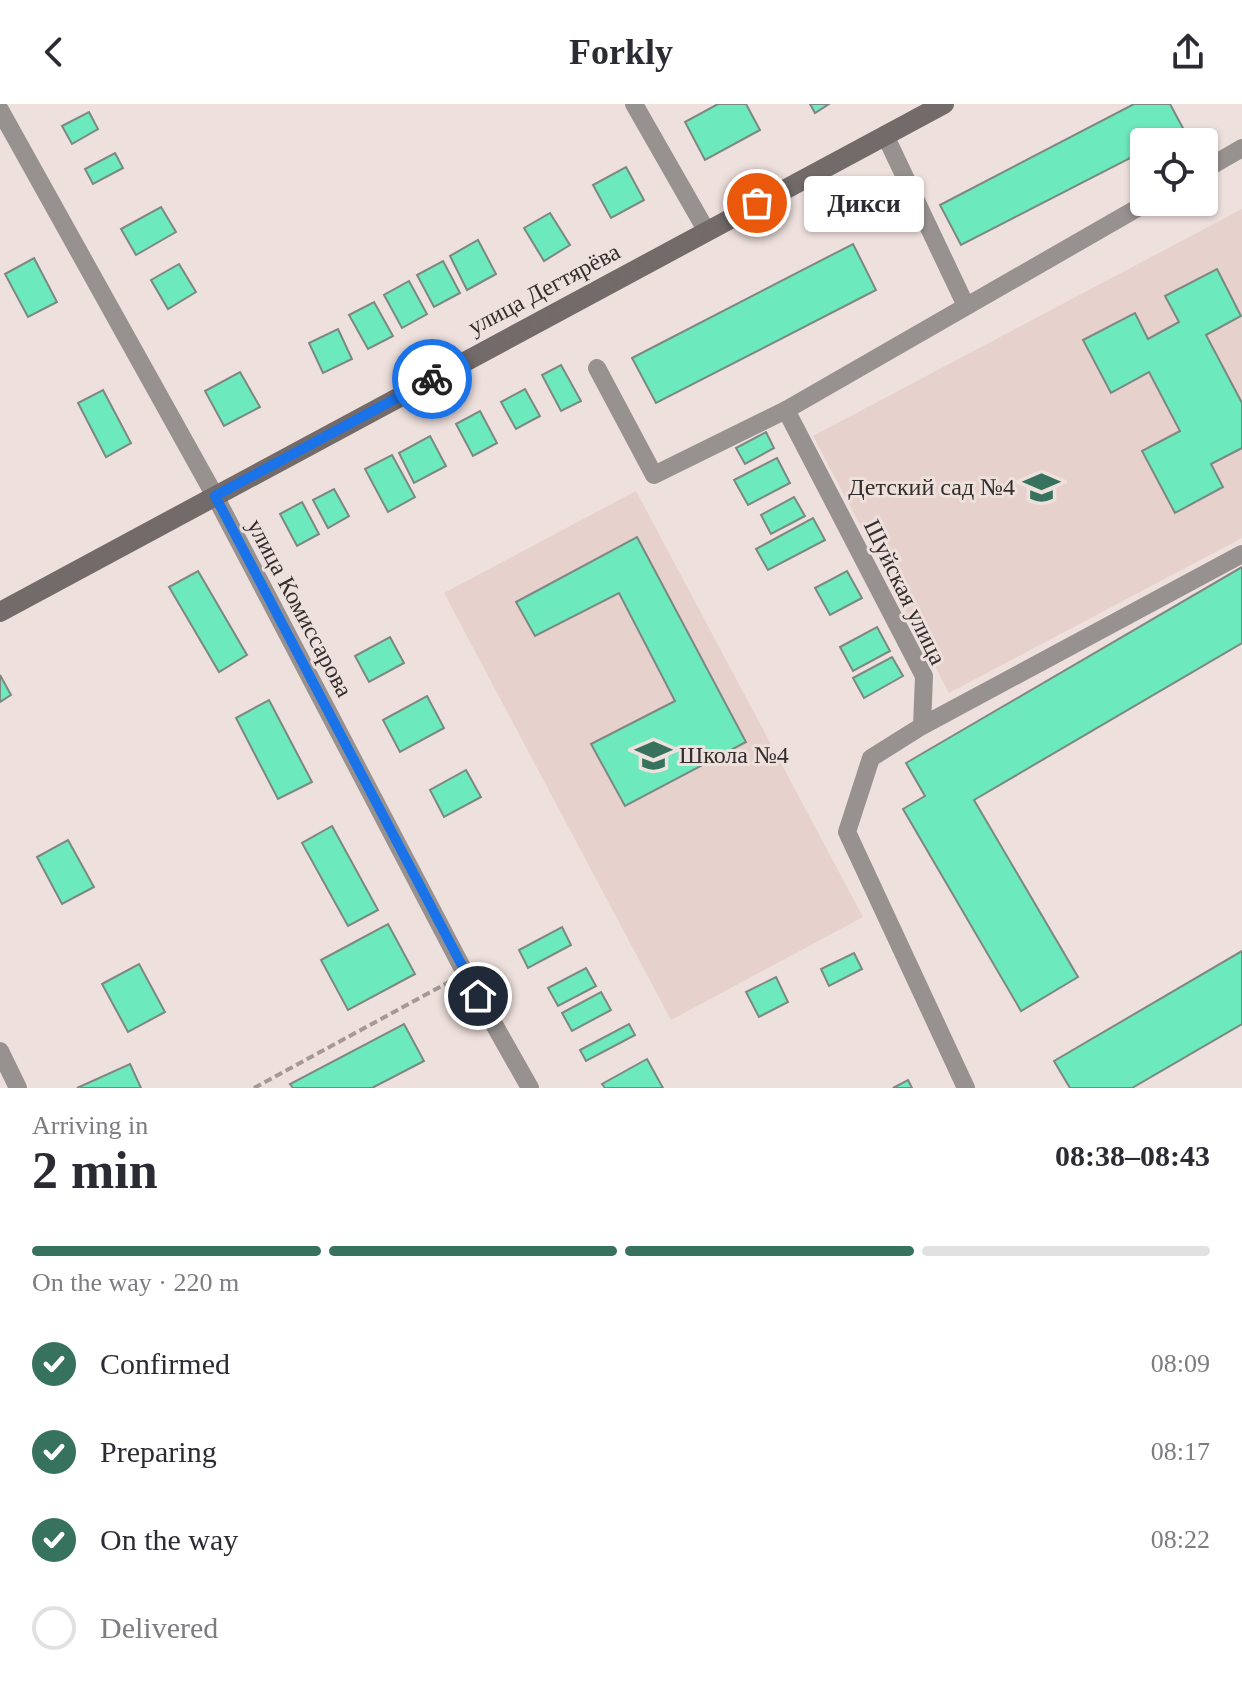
<!DOCTYPE html>
<meta charset="utf-8">
<style>
:root{--surface:#fff;--page:#f7f7f7;--text:#2b2b33;--muted:#7c7c81;--line:#e1e1e2;--accent:#36725d}
body{margin:0;font-family:Georgia,serif;background:var(--page);color:var(--text);height:100vh;display:flex;flex-direction:column;font-size:30px;white-space:nowrap}
*{box-sizing:border-box;margin:0}
p{font-size:26px;color:var(--muted)}
.icon{flex:none;width:44px;height:44px;fill:none;stroke:currentColor;stroke-width:2;stroke-linecap:round;stroke-linejoin:round}
.map{position:relative;height:984px;overflow:hidden}
.panel{display:flex;flex-direction:column;background:var(--surface);flex:1}
.panel>*{flex:none}
.fabs{position:absolute;left:1130px;top:24px;display:grid;gap:16px}
.fabs a{display:grid;place-items:center;width:88px;height:88px;border-radius:8px;background:var(--surface);box-shadow:0 2px 6px #0004;font-size:40px}
.pin{position:absolute;display:grid;place-items:center;width:68px;height:68px;color:#fff;margin:-34px;border:4px solid #fff;border-radius:50%;box-shadow:0 2px 8px #0007}
.courier{position:absolute;display:grid;place-items:center;width:80px;height:80px;margin:-40px;border:6px solid #1a73e8;border-radius:50%;background:#fff;color:#222;box-shadow:0 2px 10px #0007}
.bubble{position:absolute;height:56px;border-radius:8px;background:var(--surface);box-shadow:0 2px 6px #0004;font-size:26px;font-weight:700;line-height:56px;text-align:center}
.overview em{font-style:normal;font-weight:700}
.overview div{display:flex;flex-direction:column-reverse}
.overview{display:flex;align-items:center;justify-content:space-between;height:136px;padding:0 32px}
h1{font-size:52px;font-weight:700;line-height:60px}
.bar{display:grid;grid-template-columns:repeat(4,1fr);gap:12px 8px;align-content:center;height:96px;padding:0 32px}
.bar i{height:10px;border-radius:6px;background:var(--line)}
.bar .on{background:var(--accent)}
.bar p{grid-column:span 4}
ol{padding:0 32px;list-style:none}
li{display:flex;align-items:center;gap:24px;height:88px}
li p{margin-inline-start:auto}
li .icon{padding:8px;border-radius:50%;background:var(--accent);color:#fff;stroke-width:4}
li:last-child{color:var(--muted)}
li i{width:44px;height:44px;border:4px solid var(--line);border-radius:50%}
header{display:flex;justify-content:space-between;align-items:center;height:104px;padding:0 32px;background:var(--surface);font-size:36px;font-weight:700}
.map>svg:first-child{display:block}
.built{fill:#e6d1cc}
.building{fill:#6de9be;stroke:#7d8883;stroke-width:2}
.lines{fill:none;stroke-linecap:round;stroke-linejoin:round}
.path{stroke:#a39996;stroke-width:4;stroke-dasharray:8 4;stroke-linecap:butt}
.street{stroke:#979290;stroke-width:18}
.secondary{stroke:#736b69;stroke-width:20}
.done{stroke:#746c6a;stroke-width:8;stroke-dasharray:0 14.4}
.route{stroke:#1a73e8;stroke-width:10}
.labels{text-anchor:middle;dominant-baseline:central;stroke-width:6;stroke-linejoin:round;paint-order:stroke}
.street-label{font-size:24px;fill:#332d2c;stroke:#eee0dd}
.poi-label{font-size:24px;fill:#332d2c;stroke:#eee0dd;text-anchor:end}
</style>
<header><svg class="icon" aria-label="back" viewBox="0 0 24 24"><path d="M15 5l-7 7 7 7"/></svg>Forkly<svg class="icon" aria-label="share" viewBox="0 0 24 24"><path d="M12 15V3M7 8l5-5 5 5M5 13v7h14v-7"/></svg></header>
<div class="map">
<svg width="1242" height="984" viewBox="0 0 1242 984">
<rect width="100%" height="100%" fill="#eee0dd"/>
<g class="built">
<path d="M1242,105V434L949,589L813,332Z"/>
<path d="M636,387L863,813L671,916L444,489Z"/>
</g>
<g class="building">
<path d="M718,0H746L760,26L705,56L685,18Z"/>
<path d="M810,0H829L815,9Z"/>
<path d="M1134,0H1170L1184,26L1161,38H1144V47L961,141L940,101Z"/>
<path d="M89,8L98,25L72,40L62,22Z"/>
<path d="M115,49L123,64L93,80L85,65Z"/>
<path d="M626,63L644,96L611,114L593,81Z"/>
<path d="M161,103L176,128L136,151L121,125Z"/>
<path d="M550,109L570,141L544,157L524,124Z"/>
<path d="M478,136L496,170L467,186L450,152Z"/>
<path d="M853,140L876,186L656,299L632,254Z"/>
<path d="M34,154L57,198L28,213L5,170Z"/>
<path d="M443,157L460,189L434,203L417,171Z"/>
<path d="M179,160L196,188L168,205L151,176Z"/>
<path d="M1217,165L1241,212L1206,231L1242,299V344L1211,360L1223,383L1175,409L1142,347L1180,327L1149,268L1111,289L1083,236L1135,209L1148,235L1179,218L1165,192Z"/>
<path d="M409,177L427,210L402,224L384,191Z"/>
<path d="M374,198L393,232L368,245L349,211Z"/>
<path d="M338,225L352,255L323,269L309,239Z"/>
<path d="M561,261L581,297L561,307L542,271Z"/>
<path d="M240,268L260,303L224,322L205,287Z"/>
<path d="M525,285L540,312L516,325L501,298Z"/>
<path d="M103,286L131,339L106,353L78,299Z"/>
<path d="M480,307L497,339L473,352L456,320Z"/>
<path d="M766,328L774,344L745,360L736,344Z"/>
<path d="M430,332L446,362L414,379L399,349Z"/>
<path d="M392,351L415,393L388,408L365,365Z"/>
<path d="M777,354L790,379L748,401L734,376Z"/>
<path d="M334,385L349,412L328,424L313,396Z"/>
<path d="M794,393L805,412L771,430L761,411Z"/>
<path d="M302,398L319,430L297,442L280,410Z"/>
<path d="M813,414L825,436L768,466L756,445Z"/>
<path d="M637,433L746,638L625,702L591,640L675,597L619,489L535,532L516,498Z"/>
<path d="M1242,463V539L974,696L1078,873L1021,907L903,705L925,692L906,659Z"/>
<path d="M198,467L247,551L219,568L169,483Z"/>
<path d="M847,467L862,494L830,511L815,484Z"/>
<path d="M877,523L890,547L853,567L840,543Z"/>
<path d="M390,533L404,559L369,578L355,552Z"/>
<path d="M892,553L903,572L864,594L853,574Z"/>
<path d="M0,571L11,591L0,598Z"/>
<path d="M427,592L444,624L400,648L383,616Z"/>
<path d="M269,596L312,678L278,695L236,614Z"/>
<path d="M466,666L481,693L444,713L430,686Z"/>
<path d="M332,722L378,806L348,822L302,739Z"/>
<path d="M68,736L94,783L62,800L37,753Z"/>
<path d="M388,820L415,870L348,906L321,856Z"/>
<path d="M562,823L571,841L528,864L519,846Z"/>
<path d="M1242,847V920L1132,984H1070L1054,957Z"/>
<path d="M854,849L862,865L829,882L821,865Z"/>
<path d="M139,860L165,908L128,928L102,880Z"/>
<path d="M586,864L596,882L558,902L548,884Z"/>
<path d="M776,873L788,898L759,913L746,888Z"/>
<path d="M601,888L611,906L572,927L562,909Z"/>
<path d="M404,920L424,957L372,984H293L290,980Z"/>
<path d="M629,920L635,931L586,957L580,946Z"/>
<path d="M647,955L663,984H605L602,980Z"/>
<path d="M130,960L141,984H77Z"/>
<path d="M908,976L912,984H893Z"/>
</g>
<g class="lines">
<path class="path" d="M254,984L449,878"/>
<g class="street">
<path d="M634,0L706,126"/>
<path d="M0,6L215,392L465,869L530,984"/>
<path d="M885,31L966,202"/>
<path d="M1204,66L1242,44"/>
<path d="M597,264L654,371L786,306L1148,98"/>
<path d="M786,306L924,572L922,622L871,654L847,728L966,984"/>
<path d="M922,622L1242,450"/>
<path d="M0,947L18,984"/>
</g>
<path class="secondary" d="M0,508L944,0"/>
</g>
<g class="lines">
<path class="done" d="M432,275L757,99"/>
<path class="route" d="M432,275L215,392L478,892"/>
</g>
<defs>
<symbol id="school-bare" viewBox="-9 -9 18 18"><path d="M0-5L7-2L0 1L-7-2ZM-4 1L0 2.5L4 1V4Q0 6-4 4Z" fill="#36725d" stroke="#eee0dd" stroke-width="2.5" paint-order="stroke"/></symbol>
</defs>
<g fill-rule="evenodd">
<use href="#school-bare" x="1016" y="358" width="51" height="51"/>
<use href="#school-bare" x="628" y="626" width="51" height="51"/>
</g>
<g class="labels">
<g class="street-label">
<text transform="translate(544 185) rotate(-28)">улица Дегтярёва</text>
<text transform="translate(905 488) rotate(64)">Шуйская улица</text>
<text transform="translate(300 504) rotate(62)">улица Комиссарова</text>
</g>
<g class="poi-label">
<text x="1015" y="383">Детский сад №4</text>
<text x="679" y="651" text-anchor="start">Школа №4</text>
</g>
</g>
</svg>
<div class="fabs">
<a><svg class="icon" aria-label="locate" viewBox="0 0 24 24"><circle cx="12" cy="12" r="6"/><path d="M12 2v4M12 18v4M2 12h4M18 12h4"/></svg></a>
</div>
<div class="pin" style="left:757px;top:99px;background:#ea580c"><svg class="icon" aria-label="bag" viewBox="0 0 24 24"><path d="M5 8h14l-1 12H6zM9 8a3 3 0 0 1 6 0"/></svg></div>
<div class="pin" style="left:478px;top:892px;background:#1f2937"><svg class="icon" aria-label="home" viewBox="0 0 24 24"><path d="M3 11l9-7 9 7M6 9v11h12V9"/></svg></div>
<div class="courier" style="left:432px;top:275px"><svg class="icon" aria-label="bike" viewBox="0 0 24 24"><circle cx="6" cy="16" r="4"/><circle cx="18" cy="16" r="4"/><path d="M6 16l4-8h5l3 8M10 8l3 8H6M13 5h3"/></svg></div>
<div class="bubble" style="left:804px;top:72px;width:120px">Дикси</div>
</div>
<section class="panel">
<div class="overview"><div><h1>2 min</h1><p>Arriving in</p></div><em>08:38–08:43</em></div>
<div class="bar"><i class="on"></i><i class="on"></i><i class="on"></i><i></i><p>On the way · 220 m</p></div>
<ol>
<li><svg class="icon" aria-label="check" viewBox="0 0 24 24"><path d="M5 12l5 5 9-10"/></svg>Confirmed<p>08:09</p></li>
<li><svg class="icon" aria-label="check" viewBox="0 0 24 24"><path d="M5 12l5 5 9-10"/></svg>Preparing<p>08:17</p></li>
<li><svg class="icon" aria-label="check" viewBox="0 0 24 24"><path d="M5 12l5 5 9-10"/></svg>On the way<p>08:22</p></li>
<li><i></i>Delivered</li>
</ol>
</section>
